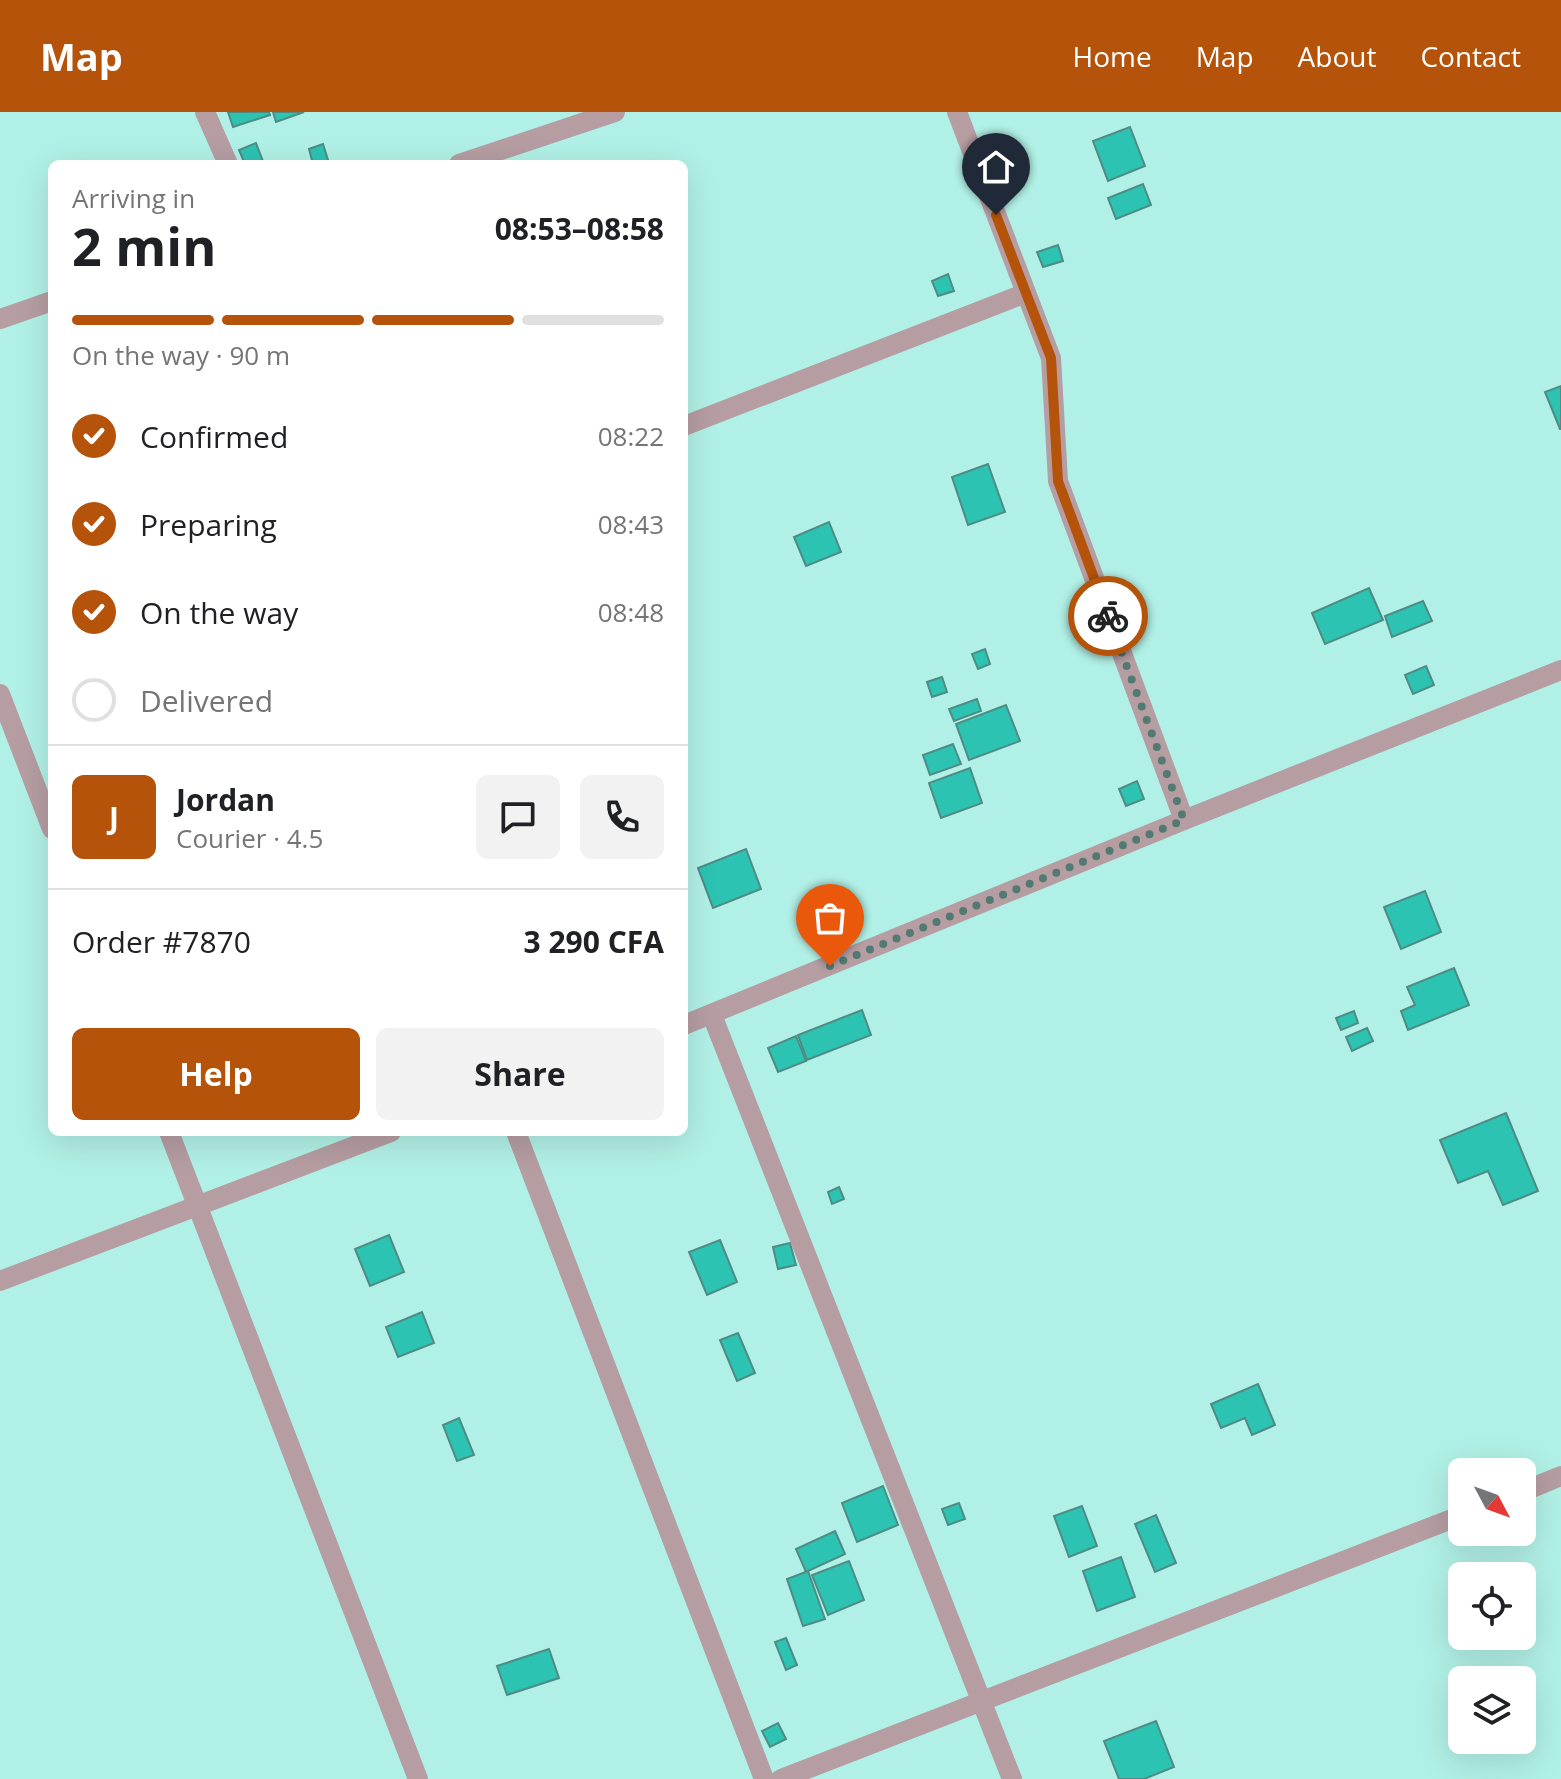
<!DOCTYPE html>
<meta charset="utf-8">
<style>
:root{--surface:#fff;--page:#f2f2f2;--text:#202124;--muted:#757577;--line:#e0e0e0;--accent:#b45309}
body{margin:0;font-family:"Open Sans",sans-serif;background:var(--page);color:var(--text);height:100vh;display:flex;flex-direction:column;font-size:30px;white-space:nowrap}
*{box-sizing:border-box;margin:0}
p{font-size:26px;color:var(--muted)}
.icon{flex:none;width:44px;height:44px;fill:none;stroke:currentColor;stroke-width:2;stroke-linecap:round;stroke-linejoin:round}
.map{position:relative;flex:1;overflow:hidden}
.sheet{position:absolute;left:48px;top:48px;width:640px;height:976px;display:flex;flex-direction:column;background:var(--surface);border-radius:12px;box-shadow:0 8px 32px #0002}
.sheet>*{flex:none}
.needle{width:52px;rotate:131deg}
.tools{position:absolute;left:1448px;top:1346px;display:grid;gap:16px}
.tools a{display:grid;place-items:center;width:88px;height:88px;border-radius:12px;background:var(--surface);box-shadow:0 8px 32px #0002;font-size:40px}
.pin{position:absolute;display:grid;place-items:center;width:68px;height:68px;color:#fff;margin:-82px -34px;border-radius:50% 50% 50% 0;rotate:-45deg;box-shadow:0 0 8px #0007}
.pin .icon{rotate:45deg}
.courier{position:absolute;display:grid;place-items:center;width:80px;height:80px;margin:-40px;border:6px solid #b45309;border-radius:50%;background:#fff;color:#222;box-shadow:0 2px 10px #0007}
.headline em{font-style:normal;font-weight:700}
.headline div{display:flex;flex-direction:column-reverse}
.headline{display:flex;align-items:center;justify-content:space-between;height:136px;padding:0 24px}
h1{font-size:52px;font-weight:700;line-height:60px}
.bar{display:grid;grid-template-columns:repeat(4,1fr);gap:12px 8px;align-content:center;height:96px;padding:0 24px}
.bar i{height:10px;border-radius:6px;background:var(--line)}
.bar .current{background:var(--accent)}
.bar p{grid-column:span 4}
.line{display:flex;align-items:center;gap:20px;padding:0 24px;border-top:2px solid var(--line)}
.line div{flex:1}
.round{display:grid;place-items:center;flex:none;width:84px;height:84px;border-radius:12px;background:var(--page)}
ol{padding:0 24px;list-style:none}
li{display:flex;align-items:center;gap:24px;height:88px}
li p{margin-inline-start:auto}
li .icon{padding:8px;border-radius:50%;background:var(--accent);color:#fff;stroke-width:4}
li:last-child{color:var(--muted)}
li i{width:44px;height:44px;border:4px solid var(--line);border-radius:50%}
.cta{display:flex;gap:16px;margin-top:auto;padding:16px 24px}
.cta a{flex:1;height:92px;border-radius:12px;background:var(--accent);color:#fff;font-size:32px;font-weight:700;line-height:92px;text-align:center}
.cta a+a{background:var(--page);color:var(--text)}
header{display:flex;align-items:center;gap:48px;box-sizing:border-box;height:112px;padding:0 40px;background:var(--accent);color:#fff}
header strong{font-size:38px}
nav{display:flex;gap:44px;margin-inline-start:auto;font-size:28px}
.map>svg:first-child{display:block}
.building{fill:#2cc3b3;stroke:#4f8b83;stroke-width:2}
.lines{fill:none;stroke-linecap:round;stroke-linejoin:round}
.street{stroke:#b59da2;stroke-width:20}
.done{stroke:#537973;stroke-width:8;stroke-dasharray:0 14.4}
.route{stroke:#b45309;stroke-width:10}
</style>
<header>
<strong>Map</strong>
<nav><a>Home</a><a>Map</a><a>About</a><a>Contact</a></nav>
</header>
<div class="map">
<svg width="1561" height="1667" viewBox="0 0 1561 1667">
<rect width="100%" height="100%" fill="#b1f0e6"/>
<g class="building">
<path d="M228,0H269L270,3L233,15Z"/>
<path d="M273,0H304L276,10Z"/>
<path d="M1130,15L1145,54L1108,69L1093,29Z"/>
<path d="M256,31L264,52H245L239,38Z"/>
<path d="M323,32L329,51L313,52L309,37Z"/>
<path d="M1143,72L1151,93L1116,107L1108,86Z"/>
<path d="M1058,133L1063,149L1043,155L1037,140Z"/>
<path d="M948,162L954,179L938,184L932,169Z"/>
<path d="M1561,274V317H1560L1545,280Z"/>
<path d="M988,352L1005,400L968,413L952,365Z"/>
<path d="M829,410L841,440L806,454L794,425Z"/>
<path d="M1369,476L1383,508L1325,532L1312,501Z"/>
<path d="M1423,489L1432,509L1392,525L1385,504Z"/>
<path d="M985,537L990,552L978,557L972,542Z"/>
<path d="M1426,554L1434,573L1413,582L1405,563Z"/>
<path d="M942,565L947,580L932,585L927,570Z"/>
<path d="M977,587L981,599L954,609L949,597Z"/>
<path d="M1006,593L1020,629L969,648L956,612Z"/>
<path d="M953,632L961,652L930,663L923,643Z"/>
<path d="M970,656L982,691L941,706L929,671Z"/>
<path d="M1137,669L1144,687L1126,694L1119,677Z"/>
<path d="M746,737L761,777L713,796L698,756Z"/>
<path d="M1425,779L1441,820L1401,837L1384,795Z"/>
<path d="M1454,856L1469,893L1408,918L1401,899L1415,893L1407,875Z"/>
<path d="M862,898L871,923L807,948L798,923Z"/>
<path d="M1354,899L1358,911L1341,918L1336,906Z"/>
<path d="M1367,916L1373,929L1352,939L1346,925Z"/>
<path d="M796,924L806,949L778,960L768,936Z"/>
<path d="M1506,1001L1538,1079L1503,1093L1488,1059L1458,1071L1440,1028Z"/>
<path d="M839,1075L844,1087L832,1092L828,1080Z"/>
<path d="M389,1123L404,1160L370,1174L355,1137Z"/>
<path d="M720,1128L737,1170L707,1183L689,1140Z"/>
<path d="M790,1131L796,1153L778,1157L773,1135Z"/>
<path d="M422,1200L434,1231L398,1245L386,1215Z"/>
<path d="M738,1221L755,1261L737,1269L720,1228Z"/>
<path d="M1258,1272L1275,1313L1252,1323L1245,1306L1221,1316L1211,1292Z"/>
<path d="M459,1306L474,1343L457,1349L443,1313Z"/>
<path d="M883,1374L898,1413L857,1430L842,1391Z"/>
<path d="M959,1391L965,1407L948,1413L942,1397Z"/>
<path d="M1082,1394L1097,1434L1069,1445L1054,1404Z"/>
<path d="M1156,1403L1176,1451L1155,1460L1135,1412Z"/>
<path d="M835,1419L845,1442L806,1460L796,1437Z"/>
<path d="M1121,1445L1135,1485L1097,1499L1083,1459Z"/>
<path d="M849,1449L864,1488L828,1503L812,1463Z"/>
<path d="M808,1459L825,1507L803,1514L787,1467Z"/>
<path d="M786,1526L797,1553L786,1558L775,1530Z"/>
<path d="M549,1537L559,1566L507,1583L497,1554Z"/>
<path d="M1156,1609L1174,1655L1144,1667H1119L1104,1629Z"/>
<path d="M778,1611L786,1627L770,1635L762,1619Z"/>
</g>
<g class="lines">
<g class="street">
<path d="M205,0L228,52"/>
<path d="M957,0L1051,246L1058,369L1184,708"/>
<path d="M459,52L615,0"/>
<path d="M0,207L52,189"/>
<path d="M684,314L1026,181"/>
<path d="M0,582L52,717"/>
<path d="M712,903L1012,1667"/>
<path d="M684,913L1184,708L1561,558"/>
<path d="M169,1020L418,1667"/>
<path d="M516,1020L764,1667"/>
<path d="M0,1169L391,1020"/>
<path d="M1522,1380L1561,1364"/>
<path d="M781,1667L1462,1403"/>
</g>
</g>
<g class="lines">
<path class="done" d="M830,854L1184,708L1108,504"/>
<path class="route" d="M996,103L1051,246L1058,369L1108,504"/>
</g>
</svg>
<div class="tools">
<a><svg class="needle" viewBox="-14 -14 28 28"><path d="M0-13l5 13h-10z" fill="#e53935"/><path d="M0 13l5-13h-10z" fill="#757577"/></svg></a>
<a><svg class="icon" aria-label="locate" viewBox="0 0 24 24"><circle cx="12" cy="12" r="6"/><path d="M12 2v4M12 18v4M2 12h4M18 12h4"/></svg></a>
<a><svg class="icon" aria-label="layers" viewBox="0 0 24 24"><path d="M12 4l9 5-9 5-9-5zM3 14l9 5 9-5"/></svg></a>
</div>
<div class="pin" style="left:830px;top:854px;background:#ea580c"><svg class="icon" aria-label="bag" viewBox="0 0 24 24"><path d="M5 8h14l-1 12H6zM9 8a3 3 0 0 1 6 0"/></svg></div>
<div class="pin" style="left:996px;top:103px;background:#1f2937"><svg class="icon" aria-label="home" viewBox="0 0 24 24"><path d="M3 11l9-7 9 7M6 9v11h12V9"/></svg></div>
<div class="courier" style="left:1108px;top:504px"><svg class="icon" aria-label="bike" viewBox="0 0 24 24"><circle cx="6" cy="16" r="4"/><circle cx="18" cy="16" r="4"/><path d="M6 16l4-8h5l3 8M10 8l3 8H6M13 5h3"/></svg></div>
<section class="sheet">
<div class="headline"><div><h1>2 min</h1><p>Arriving in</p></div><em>08:53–08:58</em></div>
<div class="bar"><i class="current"></i><i class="current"></i><i class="current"></i><i></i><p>On the way · 90 m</p></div>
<ol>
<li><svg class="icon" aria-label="check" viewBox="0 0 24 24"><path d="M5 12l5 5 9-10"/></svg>Confirmed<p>08:22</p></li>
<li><svg class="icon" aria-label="check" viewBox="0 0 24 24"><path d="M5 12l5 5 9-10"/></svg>Preparing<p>08:43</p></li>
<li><svg class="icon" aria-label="check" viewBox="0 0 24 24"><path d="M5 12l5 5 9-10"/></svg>On the way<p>08:48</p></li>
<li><i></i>Delivered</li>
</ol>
<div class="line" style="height:144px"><b class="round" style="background:var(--accent);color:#fff">J</b><div><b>Jordan</b><p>Courier · 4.5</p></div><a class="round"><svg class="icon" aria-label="chat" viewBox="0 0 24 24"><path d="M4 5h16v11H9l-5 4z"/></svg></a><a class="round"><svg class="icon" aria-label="phone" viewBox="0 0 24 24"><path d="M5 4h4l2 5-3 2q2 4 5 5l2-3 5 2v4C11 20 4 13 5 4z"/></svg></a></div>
<div class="line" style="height:104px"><div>Order #7870</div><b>3 290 CFA</b></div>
<div class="cta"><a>Help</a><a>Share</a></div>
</section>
</div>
